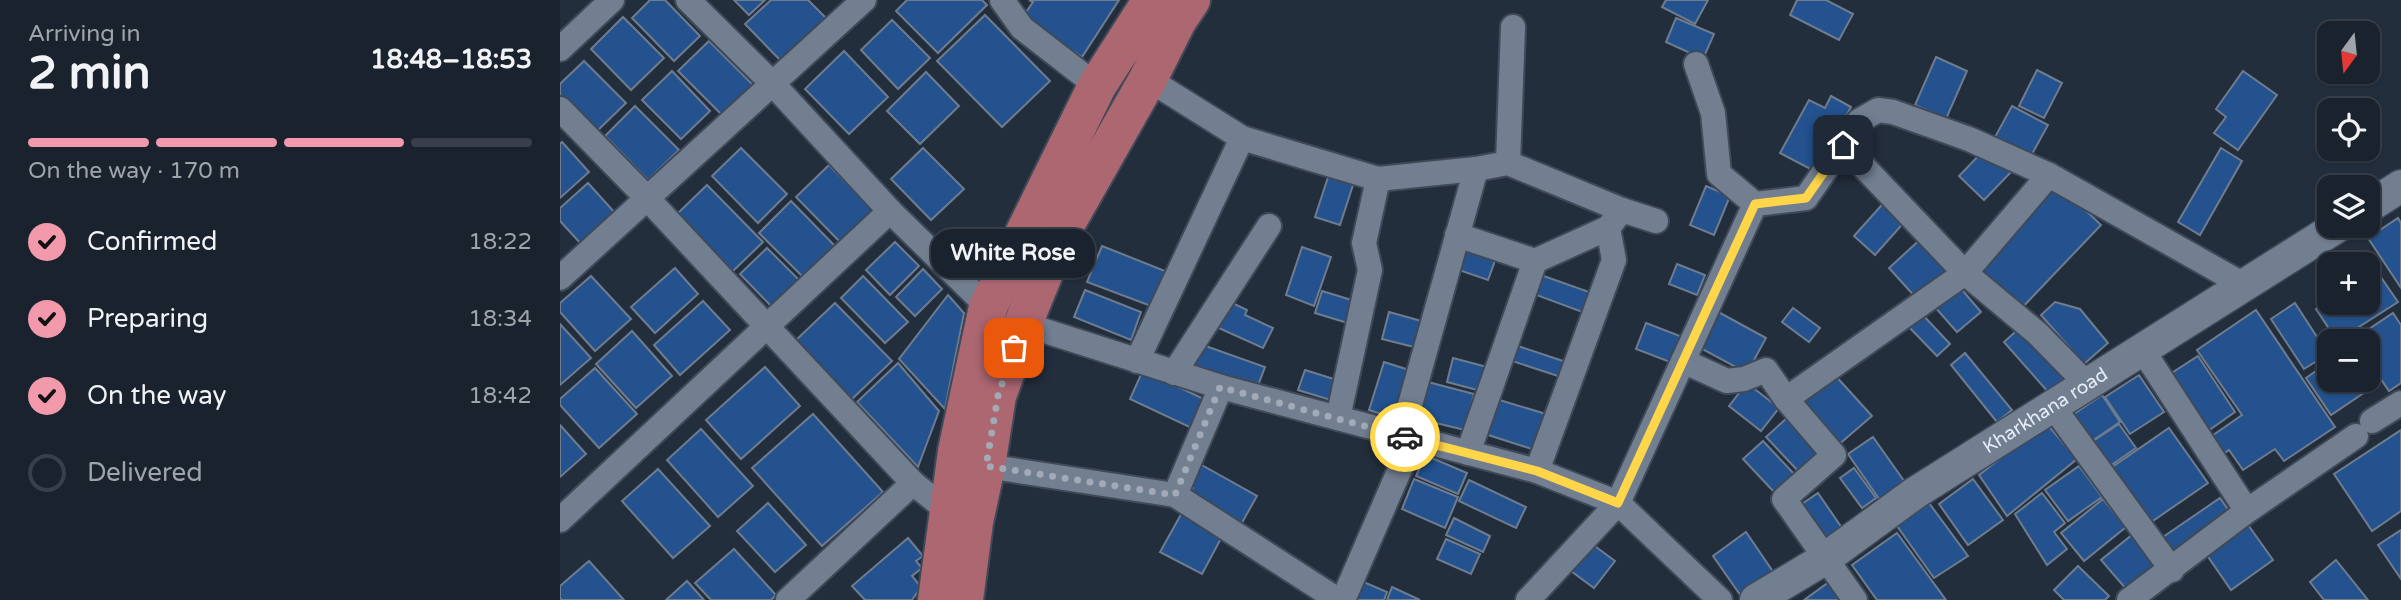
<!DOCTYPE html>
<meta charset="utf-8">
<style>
:root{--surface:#1a222e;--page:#232a36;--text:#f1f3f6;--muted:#9fa4aa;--line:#383f4a;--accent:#f29aac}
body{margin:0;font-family:"Varela Round",sans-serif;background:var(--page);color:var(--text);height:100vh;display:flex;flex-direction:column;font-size:26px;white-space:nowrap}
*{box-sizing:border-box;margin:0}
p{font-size:23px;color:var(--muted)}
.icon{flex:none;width:38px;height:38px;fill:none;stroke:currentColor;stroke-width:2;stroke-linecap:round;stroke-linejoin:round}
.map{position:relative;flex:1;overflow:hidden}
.sheet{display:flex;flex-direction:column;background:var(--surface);width:560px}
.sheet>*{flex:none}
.needle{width:46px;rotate:195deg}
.buttons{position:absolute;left:1757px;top:21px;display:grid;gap:14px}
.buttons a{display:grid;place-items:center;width:63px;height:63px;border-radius:14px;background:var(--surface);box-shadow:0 2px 5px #0004,0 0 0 2px var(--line);font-size:35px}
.pin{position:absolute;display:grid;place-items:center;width:60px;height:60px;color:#fff;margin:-30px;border-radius:14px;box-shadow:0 4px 10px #0006}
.courier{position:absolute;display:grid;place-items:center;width:70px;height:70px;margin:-35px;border:5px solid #ffd54a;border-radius:50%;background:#fff;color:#222;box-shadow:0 2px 9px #0007}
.bubble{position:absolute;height:49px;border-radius:21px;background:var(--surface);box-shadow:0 2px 5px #0004,0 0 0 2px var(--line);font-size:23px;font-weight:800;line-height:49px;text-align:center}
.overview em{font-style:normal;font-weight:800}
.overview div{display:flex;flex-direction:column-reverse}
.overview{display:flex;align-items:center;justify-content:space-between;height:119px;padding:0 28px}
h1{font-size:46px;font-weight:800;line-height:52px}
.bar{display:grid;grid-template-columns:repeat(4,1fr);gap:10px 7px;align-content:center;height:84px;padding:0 28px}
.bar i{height:9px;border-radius:5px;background:var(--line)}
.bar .current{background:var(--accent)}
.bar p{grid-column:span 4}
ol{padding:0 28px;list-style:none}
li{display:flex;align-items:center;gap:21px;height:77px}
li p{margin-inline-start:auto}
li .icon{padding:7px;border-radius:50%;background:var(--accent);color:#111;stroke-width:4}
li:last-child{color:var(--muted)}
li i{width:38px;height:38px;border:4px solid var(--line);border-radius:50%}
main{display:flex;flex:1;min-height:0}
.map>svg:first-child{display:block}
.building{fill:#23528f;stroke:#6f7c8e;stroke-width:2}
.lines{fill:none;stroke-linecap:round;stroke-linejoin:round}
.minor-casing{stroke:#404957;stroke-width:28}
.tertiary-casing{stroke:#404957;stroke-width:35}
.primary-casing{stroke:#404957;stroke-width:42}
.minor{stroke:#727f91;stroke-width:24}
.tertiary{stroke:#727f91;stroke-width:32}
.primary{stroke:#ac6771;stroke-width:38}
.done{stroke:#a1aab6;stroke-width:7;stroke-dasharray:0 12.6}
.route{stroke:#ffd54a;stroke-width:9}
.labels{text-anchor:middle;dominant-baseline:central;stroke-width:5;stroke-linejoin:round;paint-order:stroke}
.street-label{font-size:19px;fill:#e5ecf7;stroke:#192433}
</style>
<main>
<section class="sheet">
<div class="overview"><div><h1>2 min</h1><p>Arriving in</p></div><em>18:48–18:53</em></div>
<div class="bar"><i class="current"></i><i class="current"></i><i class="current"></i><i></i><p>On the way · 170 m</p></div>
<ol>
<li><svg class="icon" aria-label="check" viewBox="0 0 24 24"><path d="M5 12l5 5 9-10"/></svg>Confirmed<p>18:22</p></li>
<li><svg class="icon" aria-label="check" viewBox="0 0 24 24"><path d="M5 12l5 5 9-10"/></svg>Preparing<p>18:34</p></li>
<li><svg class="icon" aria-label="check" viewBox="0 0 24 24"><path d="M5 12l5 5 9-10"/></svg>On the way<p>18:42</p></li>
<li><i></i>Delivered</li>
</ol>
</section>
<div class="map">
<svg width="1841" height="600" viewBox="0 0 1841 600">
<rect width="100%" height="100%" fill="#232e3d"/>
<g class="building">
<path d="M90,0H105L140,36L114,61L72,18Z"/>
<path d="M174,0H205L189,15Z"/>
<path d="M211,0H248L266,18L222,62L185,24Z"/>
<path d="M347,0H422L427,5L378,53L336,11Z"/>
<path d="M469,0H559L522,57L462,18L473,2Z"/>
<path d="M1106,0H1148L1135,24L1102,7Z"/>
<path d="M1237,0H1266L1293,14L1279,40L1230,15Z"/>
<path d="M425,15L490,81L442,127L377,61Z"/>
<path d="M63,17L104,58L71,90L31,49Z"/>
<path d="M1116,18L1154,34L1143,59L1106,42Z"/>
<path d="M332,20L370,58L338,89L301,50Z"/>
<path d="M149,41L193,85L162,115L118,71Z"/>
<path d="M284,51L328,97L289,134L245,89Z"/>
<path d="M1376,57L1407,71L1386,119L1355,105Z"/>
<path d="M24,61L66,103L36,132L0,95V84Z"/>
<path d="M1477,70L1502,83L1484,118L1459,106Z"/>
<path d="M112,71L150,111L121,139L82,100Z"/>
<path d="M1683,71L1717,95L1678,150L1654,133L1666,117L1656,109Z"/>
<path d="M366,72L399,106L360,144L327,111Z"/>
<path d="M1271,96L1291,107L1256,172L1220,153L1249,100L1265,108Z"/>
<path d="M75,106L119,150L88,180L45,136Z"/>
<path d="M1452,106L1488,125L1471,156L1435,137Z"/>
<path d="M2,142L29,172L0,198V144Z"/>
<path d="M181,148L227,194L198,223L152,176Z"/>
<path d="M363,148L404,189L371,220L331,179Z"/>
<path d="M1661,148L1682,161L1640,235L1618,222Z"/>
<path d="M1425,149L1455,168L1424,200L1399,176Z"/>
<path d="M269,165L315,212L282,244L236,197Z"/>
<path d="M769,174L794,182L780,225L755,217Z"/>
<path d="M1495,181L1541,225L1457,313L1411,269Z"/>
<path d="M28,183L56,214L22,245L0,221V208Z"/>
<path d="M147,185L203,242L173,271L117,214Z"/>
<path d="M1146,186L1170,196L1154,235L1130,225Z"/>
<path d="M1328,198L1348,218L1315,255L1294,236Z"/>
<path d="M231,201L275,246L243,277L199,233Z"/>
<path d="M1838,218L1841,223V288L1808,238Z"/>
<path d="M1365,235L1395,268L1358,300L1329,268Z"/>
<path d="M335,242L359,266L330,295L306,270Z"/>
<path d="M905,244L937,255L928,280L896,269Z"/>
<path d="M542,246L605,271L591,306L527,282Z"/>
<path d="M742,247L771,257L754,306L726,295Z"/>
<path d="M207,248L239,280L212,307L180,274Z"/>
<path d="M1117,264L1145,275L1137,295L1109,284Z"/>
<path d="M115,268L138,294L95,333L71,307Z"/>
<path d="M363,269L382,289L355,316L336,297Z"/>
<path d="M1816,270L1838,302L1777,341L1756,309L1769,300V303H1808V275Z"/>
<path d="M978,274L1032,293L1025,313L971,293Z"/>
<path d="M31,276L71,319L35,351L0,312V303Z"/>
<path d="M303,276L348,322L325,343L281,298Z"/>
<path d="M1397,284L1421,312L1397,332L1373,305Z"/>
<path d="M525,290L581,312L571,340L514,317Z"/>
<path d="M762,291L798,302L791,324L755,313Z"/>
<path d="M388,295L404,313L385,409L339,359Z"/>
<path d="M664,299L687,310L685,315L713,328L703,348L652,325Z"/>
<path d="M143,301L170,330L120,375L94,345Z"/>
<path d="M1495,302L1520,309L1548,343L1524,364L1481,315Z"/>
<path d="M275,303L332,361L292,399L235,341Z"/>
<path d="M1735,303L1768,354L1744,369L1711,319Z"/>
<path d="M1151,308L1206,338L1187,373L1131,343Z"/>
<path d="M1233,308L1260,328L1249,342L1222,322Z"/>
<path d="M1696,310L1775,427L1724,461L1715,449L1683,470L1669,450L1658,458L1646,440L1682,415L1637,350Z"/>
<path d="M829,312L865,322L858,348L822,339Z"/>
<path d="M1361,313L1390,344L1377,356L1347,325Z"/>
<path d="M1833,313L1841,325V383L1829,391L1808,360V341H1795L1794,339Z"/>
<path d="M1086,323L1120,336L1110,362L1076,349Z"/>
<path d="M1465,323L1510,374L1489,393L1444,342Z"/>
<path d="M0,324L31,358L0,385Z"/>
<path d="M72,331L112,376L76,408L36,364Z"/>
<path d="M640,344L705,367L697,388L633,365Z"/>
<path d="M955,345L1006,362L1001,377L949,360Z"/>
<path d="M1405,353L1452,410L1437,422L1391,365Z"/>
<path d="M1638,356L1675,412L1645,433L1607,376Z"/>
<path d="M893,358L927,367L921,391L887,382Z"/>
<path d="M824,362L849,370L834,418L809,410Z"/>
<path d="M1769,362V380H1808V363L1820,382L1771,415L1746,378Z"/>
<path d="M338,363L379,411L358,467L297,402Z"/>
<path d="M205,367L240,406L181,459L146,420Z"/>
<path d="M35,368L77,414L39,448L0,405V399Z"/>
<path d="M583,370L652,403L638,431L570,399Z"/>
<path d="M745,370L780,381L774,401L738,390Z"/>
<path d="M1273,373L1312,416L1277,446L1239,403Z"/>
<path d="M1579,375L1604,412L1570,434L1545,397Z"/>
<path d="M864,381L914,394L905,430L855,418Z"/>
<path d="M1187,383L1219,408L1201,431L1169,406Z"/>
<path d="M1542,395L1560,422L1529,443L1511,416Z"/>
<path d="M933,398L986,414L975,450L922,433Z"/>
<path d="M253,414L323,492L262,546L192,468Z"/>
<path d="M1228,417L1262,454L1240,473L1206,437Z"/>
<path d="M1486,423L1517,459L1447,516L1419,475Z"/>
<path d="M1559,424L1576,448L1547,468L1530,443Z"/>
<path d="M0,425L26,454L0,477Z"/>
<path d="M1609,428L1648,483L1584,527L1545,472Z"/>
<path d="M141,429L193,486L158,517L107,460Z"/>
<path d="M1841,430V511L1812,531L1774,474Z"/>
<path d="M1313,437L1347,485L1322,503L1288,454Z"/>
<path d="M1203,441L1236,476L1216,494L1183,459Z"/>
<path d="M865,455L907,473L898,494L856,476Z"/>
<path d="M640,464L697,496L679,528L627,498L633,488L628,484Z"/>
<path d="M1519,466L1542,497L1508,521L1485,490Z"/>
<path d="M1294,468L1316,498L1302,508L1280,478Z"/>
<path d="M98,469L150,526L113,558L62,501Z"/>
<path d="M854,479L898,497L885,528L842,509Z"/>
<path d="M1413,479L1443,520L1408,545L1379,504Z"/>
<path d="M909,480L966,507L956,528L899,501Z"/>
<path d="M1258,493L1282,528L1263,541L1239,506Z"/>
<path d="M1482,493L1505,523L1494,532L1507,549L1487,565L1455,514Z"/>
<path d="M1660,498L1674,518L1614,560L1600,539Z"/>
<path d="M1543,499L1566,527L1524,561L1501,533Z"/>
<path d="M208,503L246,545L215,572L177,531Z"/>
<path d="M1369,503L1408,556L1374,578L1337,526Z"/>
<path d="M624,509L665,531L642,574L600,552Z"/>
<path d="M894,518L930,536L923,552L886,535Z"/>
<path d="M1686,522L1713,560L1671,590L1644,551Z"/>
<path d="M1578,530L1603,561L1567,590L1541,560Z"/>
<path d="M1841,530V579L1818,545Z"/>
<path d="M1186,532L1214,573L1181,596L1153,556Z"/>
<path d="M1337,533L1386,600H1317L1292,565Z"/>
<path d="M348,538L363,556L356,561L362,568L352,576L361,587L352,600H305L292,586Z"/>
<path d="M886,539L920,554L911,574L877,559Z"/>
<path d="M1032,544L1055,561L1034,588L1011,571Z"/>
<path d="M174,549L216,595L211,600H151L135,583Z"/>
<path d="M1776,560L1808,600H1764L1750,582Z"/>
<path d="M29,561L64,600H2L0,598V586Z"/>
<path d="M1518,566L1549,596L1545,600H1504L1494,590Z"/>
<path d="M799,580L827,592L824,600H790Z"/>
<path d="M127,581L144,600H106Z"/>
<path d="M1269,582L1282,600H1244Z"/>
<path d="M832,587L860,600H827Z"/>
</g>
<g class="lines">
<defs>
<g id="minor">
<path d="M128,0L212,83L330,211L428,307"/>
<path d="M442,0L462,28L537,86"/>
<path d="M0,49L52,0"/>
<path d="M1136,64L1153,113L1159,174L1195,204"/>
<path d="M588,79L682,138L818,179L916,169L948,163L1062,210"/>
<path d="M0,109L86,197L353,483L388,511"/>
<path d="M1283,145L1405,273L1477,333L1526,383"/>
<path d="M948,163L953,27"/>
<path d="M897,235L975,261"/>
<path d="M0,278L304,0"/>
<path d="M463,324L661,387L977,471L1058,503L1160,600"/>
<path d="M1582,349L1687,511"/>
<path d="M577,361L682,138"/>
<path d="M1123,361L1167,381L1184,379L1206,370L1226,399L1405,273L1489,175"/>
<path d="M614,373L709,226"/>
<path d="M1226,399L1274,455L1224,499L1295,600"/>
<path d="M1492,405L1612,570"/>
<path d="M778,418L810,270L804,243L818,179"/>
<path d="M1812,421L1841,403"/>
<path d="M841,437L916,169"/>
<path d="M908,453L975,261L1048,228"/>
<path d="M426,466L615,495L778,600"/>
<path d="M977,471L1054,260L1048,228L1062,210L1096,221"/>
<path d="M615,495L661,387"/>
<path d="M0,520L330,211"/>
<path d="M228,600L353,483"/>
<path d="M783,600L853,439"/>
<path d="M968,600L1058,503L1195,204L1246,198L1299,121L1318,110L1333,112L1409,139L1489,175L1684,285"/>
<path d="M1569,600L1687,511L1796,436"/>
</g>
<g id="tertiary">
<path d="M1808,207L1841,186"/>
<path id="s1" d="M1196,600L1266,558L1355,493L1778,226"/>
</g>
<g id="primary">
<path d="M377,600L397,451L428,307L537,86L592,0"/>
<path d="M404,600L414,522L426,466L437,396L463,324L499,236L588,79L617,21L631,0"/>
</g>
</defs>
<use href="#minor" class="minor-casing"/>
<use href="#tertiary" class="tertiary-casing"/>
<use href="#primary" class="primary-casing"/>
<use href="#minor" class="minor"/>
<use href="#tertiary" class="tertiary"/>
<use href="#primary" class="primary"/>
</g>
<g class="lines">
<path class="done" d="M454,348L438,396L426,466L615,495L660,387L845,437"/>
<path class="route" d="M845,437L977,471L1058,503L1195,204L1246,198L1283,145"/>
</g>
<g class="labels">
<g class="street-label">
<text stroke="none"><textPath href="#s1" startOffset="346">Kharkhana road</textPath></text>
</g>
</g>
</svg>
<div class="buttons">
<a><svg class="needle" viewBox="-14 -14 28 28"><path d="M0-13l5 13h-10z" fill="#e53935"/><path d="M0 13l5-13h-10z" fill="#9fa4aa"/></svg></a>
<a><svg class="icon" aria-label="locate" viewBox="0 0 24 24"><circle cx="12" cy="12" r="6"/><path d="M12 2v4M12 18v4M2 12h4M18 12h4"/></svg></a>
<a><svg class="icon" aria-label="layers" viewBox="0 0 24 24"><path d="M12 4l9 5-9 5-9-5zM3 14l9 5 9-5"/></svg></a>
<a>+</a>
<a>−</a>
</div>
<div class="pin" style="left:454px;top:348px;background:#ea580c"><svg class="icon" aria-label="bag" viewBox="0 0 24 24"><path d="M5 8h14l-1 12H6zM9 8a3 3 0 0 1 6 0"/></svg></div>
<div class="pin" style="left:1283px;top:145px;background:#1f2937"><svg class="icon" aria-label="home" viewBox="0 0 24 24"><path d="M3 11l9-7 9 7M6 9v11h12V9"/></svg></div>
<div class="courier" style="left:845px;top:437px"><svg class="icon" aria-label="car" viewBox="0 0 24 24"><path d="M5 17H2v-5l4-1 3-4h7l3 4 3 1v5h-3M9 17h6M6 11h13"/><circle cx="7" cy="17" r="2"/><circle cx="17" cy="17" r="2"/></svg></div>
<div class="bubble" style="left:371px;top:229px;width:164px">White Rose</div>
</div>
</main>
